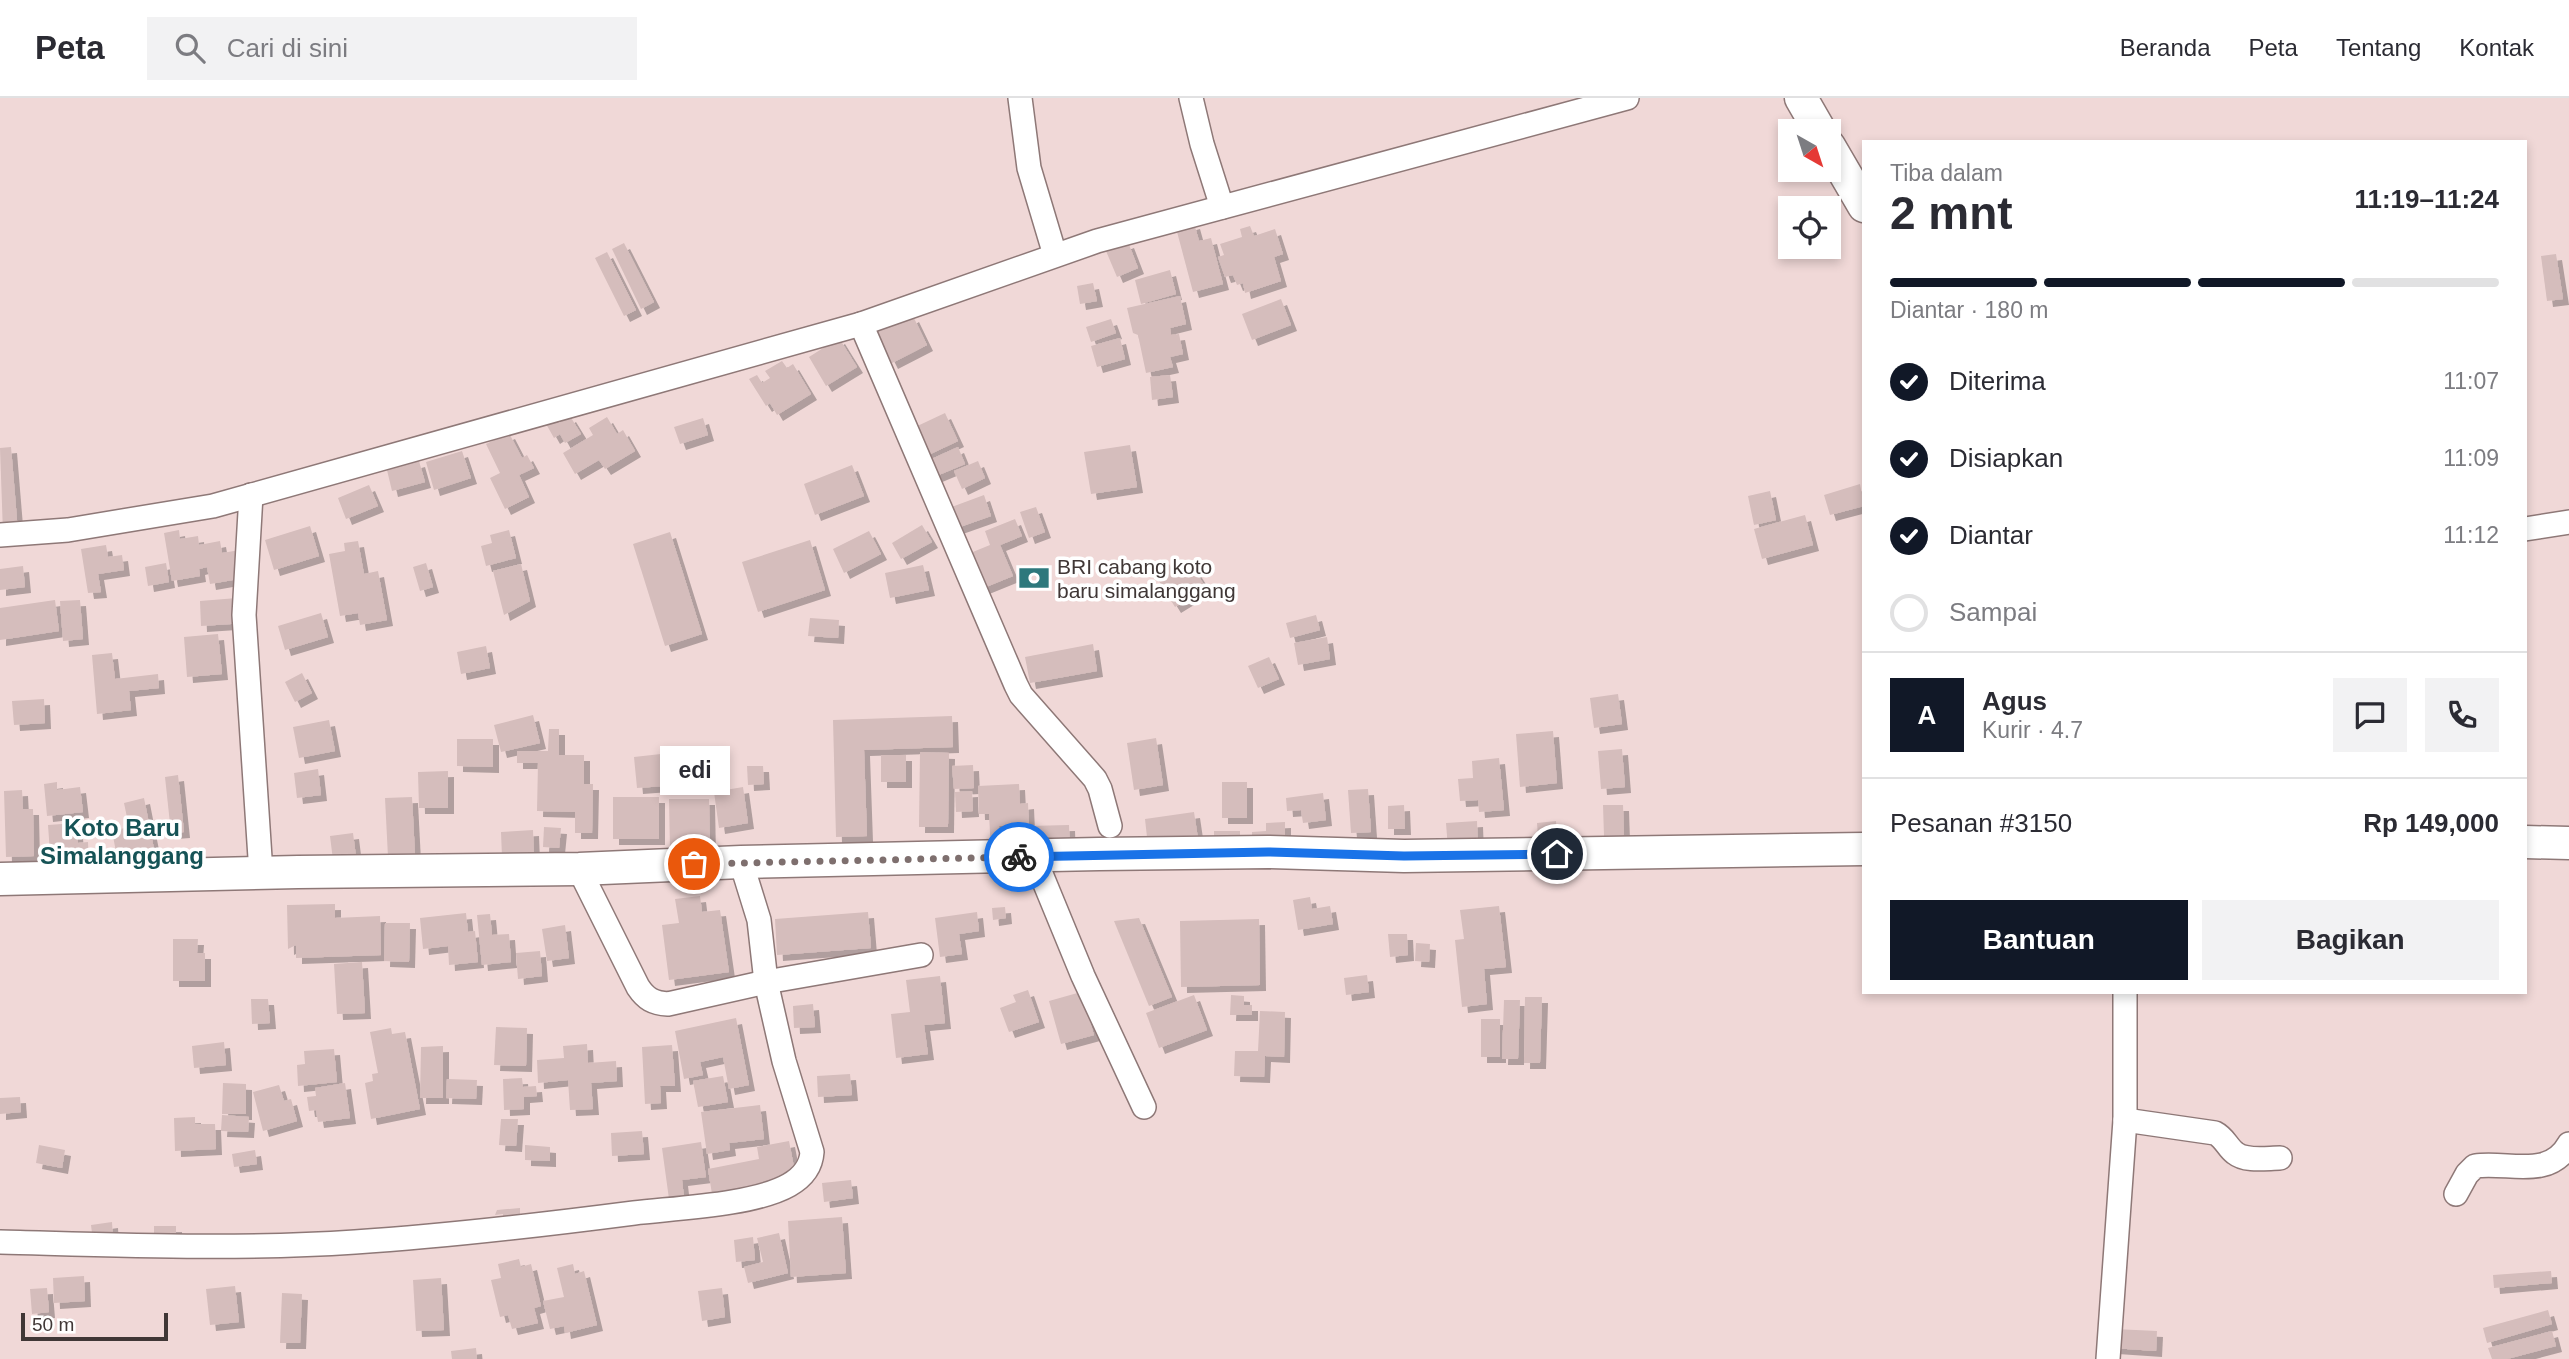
<!DOCTYPE html>
<html lang="id">
<meta charset="utf-8">
<style>
:root{--surface:#fff;--page:#f2f2f3;--text:#2b2b33;--muted:#7c7c81;--line:#e1e1e2;--accent:#111827}
body{margin:0;font-family:Arial,sans-serif;background:var(--page);color:var(--text);height:100vh;display:flex;flex-direction:column;font-size:26px;white-space:nowrap}
*{box-sizing:border-box;margin:0}
p{font-size:23px;color:var(--muted)}
.icon{flex:none;width:38px;height:38px;fill:none;stroke:currentColor;stroke-width:2;stroke-linecap:round;stroke-linejoin:round}
.map{position:relative;flex:1;overflow:hidden}
.panel{position:absolute;left:1862px;top:42px;width:665px;height:854px;display:flex;flex-direction:column;background:var(--surface);border-radius:0px;box-shadow:0 4px 10px #0003}
.panel>*{flex:none}
.needle{width:46px;rotate:141deg}
.controls{position:absolute;left:1778px;top:21px;display:grid;gap:14px}
.controls a{display:grid;place-items:center;width:63px;height:63px;border-radius:0px;background:var(--surface);box-shadow:0 4px 10px #0003;font-size:35px}
.scale{position:absolute;left:21px;bottom:18px;width:147px;box-sizing:border-box;padding-left:7px;border:4px solid #403736;border-top:0;font-size:19px;line-height:24px;white-space:nowrap;color:#403736;-webkit-text-stroke:5px #fff;paint-order:stroke}
.pin{position:absolute;display:grid;place-items:center;width:60px;height:60px;color:#fff;margin:-30px;border:4px solid #fff;border-radius:50%;box-shadow:0 2px 7px #0007}
.courier{position:absolute;display:grid;place-items:center;width:70px;height:70px;margin:-35px;border:5px solid #1a73e8;border-radius:50%;background:#fff;color:#222;box-shadow:0 2px 9px #0007}
.bubble{position:absolute;height:49px;border-radius:0px;background:var(--surface);box-shadow:0 4px 10px #0003;font-size:23px;font-weight:700;line-height:49px;text-align:center}
.overview em{font-style:normal;font-weight:700}
.overview div{display:flex;flex-direction:column-reverse}
.overview{display:flex;align-items:center;justify-content:space-between;height:119px;padding:0 28px}
h1{font-size:46px;font-weight:700;line-height:52px}
.bar{display:grid;grid-template-columns:repeat(4,1fr);gap:10px 7px;align-content:center;height:84px;padding:0 28px}
.bar i{height:9px;border-radius:5px;background:var(--line)}
.bar .selected{background:var(--accent)}
.bar p{grid-column:span 4}
.line{display:flex;align-items:center;gap:18px;padding:0 28px;border-top:2px solid var(--line)}
.line div{flex:1}
.round{display:grid;place-items:center;flex:none;width:74px;height:74px;border-radius:0px;background:var(--page)}
ol{padding:0 28px;list-style:none}
li{display:flex;align-items:center;gap:21px;height:77px}
li p{margin-inline-start:auto}
li .icon{padding:7px;border-radius:50%;background:var(--accent);color:#fff;stroke-width:4}
li:last-child{color:var(--muted)}
li i{width:38px;height:38px;border:4px solid var(--line);border-radius:50%}
.button{display:flex;gap:14px;margin-top:auto;padding:14px 28px}
.button a{flex:1;height:80px;border-radius:0px;background:var(--accent);color:#fff;font-size:28px;font-weight:700;line-height:80px;text-align:center}
.button a+a{background:var(--page);color:var(--text)}
header{display:flex;align-items:center;gap:42px;box-sizing:border-box;height:98px;padding:0 35px;background:var(--surface);border-bottom:2px solid var(--line)}
header strong{font-size:33px}
nav{display:flex;gap:38px;margin-inline-start:auto;font-size:24px}
.search{width:490px;height:63px;background:var(--page);display:flex;align-items:center;gap:18px;box-sizing:border-box;padding:0 24px;border-radius:0px;color:var(--muted);font-size:26px}
.map>svg:first-child{display:block}
.building{fill:#d5bdbc;filter:url(#shadow)}
.lines{fill:none;stroke-linecap:round;stroke-linejoin:round}
.street-casing{stroke:#8e7877;stroke-width:26}
.secondary-casing{stroke:#8e7877;stroke-width:35}
.street{stroke:#fff;stroke-width:23}
.secondary{stroke:#fff;stroke-width:32}
.done{stroke:#7e6f6e;stroke-width:7;stroke-dasharray:0 12.6}
.route{stroke:#1a73e8;stroke-width:9}
.labels{text-anchor:middle;dominant-baseline:central;stroke-width:7;stroke-linejoin:round;paint-order:stroke}
.poi-label{font-size:21px;fill:#403736;stroke:#fff;text-anchor:start}
.quarter-label{font-size:24px;font-weight:bold;fill:#165356;stroke:#fff}
</style>
<header>
<strong>Peta</strong>
<div class="search"><svg class="icon" aria-label="search" viewBox="0 0 24 24"><circle cx="10" cy="10" r="6"/><path d="M15 15l6 6"/></svg>Cari di sini</div>
<nav><a>Beranda</a><a>Peta</a><a>Tentang</a><a>Kontak</a></nav>
</header>
<div class="map">
<svg width="2569" height="1261" viewBox="0 0 2569 1261">
<defs>
<filter id="shadow"><feDropShadow dx="6" dy="6" stdDeviation="0" flood-color="#0004"/></filter>
</defs>
<rect width="100%" height="100%" fill="#f0d8d7"/>
<g class="building">
<path d="M1194,125L1199,143L1211,140L1223,186L1193,194L1176,130Z"/>
<path d="M1250,128L1254,138L1275,131L1283,156L1274,159L1281,183L1245,195L1243,185L1237,187L1233,177L1225,179L1218,159L1224,157L1220,146L1242,139L1240,131Z"/>
<path d="M1128,144L1138,170L1117,179L1106,153Z"/>
<path d="M624,145L654,204L641,211L612,151Z"/>
<path d="M607,154L636,212L624,218L595,160Z"/>
<path d="M2556,156L2563,201L2547,203L2541,158Z"/>
<path d="M1170,172L1176,196L1141,206L1135,182Z"/>
<path d="M1093,185L1097,203L1080,206L1077,188Z"/>
<path d="M1180,198L1186,226L1170,230L1171,237L1179,236L1183,256L1170,259L1173,269L1146,275L1138,237L1133,235L1127,210Z"/>
<path d="M1281,201L1291,227L1252,242L1242,216Z"/>
<path d="M913,218L927,247L892,265L875,231L898,219L902,225Z"/>
<path d="M1111,221L1116,235L1091,244L1086,229Z"/>
<path d="M839,240L857,269L826,288L809,259Z"/>
<path d="M1120,240L1125,261L1097,269L1091,248Z"/>
<path d="M782,263L787,270L793,266L811,296L777,317L770,305L766,308L749,281L757,277L762,285L770,280L765,273Z"/>
<path d="M1170,277L1173,299L1152,302L1150,279Z"/>
<path d="M945,315L958,343L924,359L911,331Z"/>
<path d="M555,318L559,325L570,318L581,336L565,345L560,336L554,340L545,324Z"/>
<path d="M607,319L617,336L623,332L635,353L605,371L599,362L575,376L563,355L593,337L589,330Z"/>
<path d="M703,320L708,337L680,346L674,329Z"/>
<path d="M509,335L522,360L527,357L534,370L519,377L529,399L505,411L490,380L500,375L486,346Z"/>
<path d="M1130,347L1137,389L1091,396L1084,354Z"/>
<path d="M11,349L18,434L3,435L0,350Z"/>
<path d="M958,349L965,366L934,379L927,363Z"/>
<path d="M462,353L471,380L434,392L426,364Z"/>
<path d="M419,363L425,384L392,393L387,372Z"/>
<path d="M978,363L985,380L962,391L954,373Z"/>
<path d="M852,367L864,398L815,417L804,386Z"/>
<path d="M1860,386L1864,408L1830,417L1824,397Z"/>
<path d="M369,387L378,408L346,421L338,400Z"/>
<path d="M1770,393L1776,422L1754,427L1748,398Z"/>
<path d="M984,397L991,418L957,430L949,410Z"/>
<path d="M1036,409L1045,434L1029,440L1020,414Z"/>
<path d="M1805,417L1813,447L1762,461L1754,431Z"/>
<path d="M1015,421L1022,438L1000,447L1013,478L976,493L963,458L990,447L985,433Z"/>
<path d="M922,427L932,444L901,461L892,445Z"/>
<path d="M310,428L319,458L274,472L265,442Z"/>
<path d="M179,432L180,441L198,438L199,447L220,443L222,455L240,452L244,480L210,486L207,469L199,471L200,478L172,483L164,435Z"/>
<path d="M509,432L516,460L486,468L481,448L492,445L490,437Z"/>
<path d="M869,433L881,456L844,475L833,451Z"/>
<path d="M670,434L702,536L665,548L633,446Z"/>
<path d="M810,442L825,492L758,514L742,464Z"/>
<path d="M358,443L364,476L378,473L387,522L360,527L358,515L340,518L329,456L345,453L344,445Z"/>
<path d="M106,447L108,459L122,457L124,472L98,476L101,494L88,495L81,451Z"/>
<path d="M166,465L169,484L148,488L145,469Z"/>
<path d="M426,465L433,489L420,493L413,469Z"/>
<path d="M521,466L530,503L504,517L493,473Z"/>
<path d="M1169,466L1175,476L1191,466L1206,490L1175,509L1154,475Z"/>
<path d="M923,467L929,492L890,500L885,475Z"/>
<path d="M23,468L25,489L0,492V471Z"/>
<path d="M237,500L246,525L201,528L200,503Z"/>
<path d="M55,502L59,533L0,542V510Z"/>
<path d="M80,502L83,541L63,543L60,503Z"/>
<path d="M321,515L328,539L285,552L278,528Z"/>
<path d="M1316,517L1320,532L1290,540L1286,525Z"/>
<path d="M810,520L839,522L838,540L808,538Z"/>
<path d="M218,536L222,576L187,579L184,539Z"/>
<path d="M1327,539L1330,561L1298,567L1294,545Z"/>
<path d="M1093,546L1097,573L1030,585L1025,559Z"/>
<path d="M486,548L490,570L461,576L457,554Z"/>
<path d="M112,555L115,581L158,576L159,590L129,593L131,612L97,616L92,557Z"/>
<path d="M1269,559L1279,581L1258,590L1248,568Z"/>
<path d="M302,575L312,595L295,604L285,584Z"/>
<path d="M1618,596L1622,626L1594,630L1590,600Z"/>
<path d="M44,601L45,625L14,627L12,603Z"/>
<path d="M533,617L540,645L501,654L494,627Z"/>
<path d="M952,618L953,649L864,652L867,738L836,739L833,622Z"/>
<path d="M329,622L335,653L299,660L293,629Z"/>
<path d="M549,631H559V657H584V686H593L592,735H575V714L537,713L538,665H517V653H548Z"/>
<path d="M1553,633L1557,685L1520,689L1516,636Z"/>
<path d="M1156,640L1163,687L1134,692L1127,645Z"/>
<path d="M457,641H493V669L457,668Z"/>
<rect x="678" y="651" width="21" height="33"/>
<path d="M1622,651L1625,689L1601,691L1598,653Z"/>
<path d="M920,654L949,655L948,729H919Z"/>
<path d="M661,656L664,688L637,690L634,659Z"/>
<rect x="881" y="657" width="25" height="27"/>
<path d="M1499,660L1504,712L1479,714L1478,702L1460,703L1458,681L1473,680L1472,663Z"/>
<path d="M973,667L974,690L954,691L952,668Z"/>
<path d="M747,668H763L764,686L748,687Z"/>
<path d="M318,671L321,697L297,700L294,675Z"/>
<path d="M448,673V710H419L418,674Z"/>
<path d="M178,677L184,734L171,735L165,679Z"/>
<path d="M57,684V692L80,689L83,714L47,718L44,686Z"/>
<rect x="1222" y="684" width="25" height="36"/>
<path d="M1019,686L1020,706L1028,705L1029,727L999,728L1000,753L991,754L989,716H979L978,688Z"/>
<path d="M743,689L748,725L719,730L714,694Z"/>
<path d="M1368,691L1371,734L1351,735L1348,692Z"/>
<path d="M22,692L23,711H33L34,758L6,759L4,693Z"/>
<path d="M972,693L973,713L956,714L955,694Z"/>
<path d="M1323,695L1326,722L1303,725L1301,712L1287,713L1286,700Z"/>
<path d="M412,699L415,757L388,759L385,700Z"/>
<rect x="613" y="699" width="46" height="42"/>
<path d="M144,700L154,751L117,759L112,733L129,729L124,705Z"/>
<path d="M669,701H709L710,752H670Z"/>
<path d="M1404,707L1405,731H1388V708Z"/>
<path d="M1603,707H1623L1624,737L1604,738Z"/>
<path d="M1194,714L1198,741L1149,757L1145,721Z"/>
<path d="M1477,723L1478,749L1448,751L1446,725Z"/>
<path d="M1556,723L1557,737L1538,739L1537,725Z"/>
<path d="M1285,724V750L1252,752V734L1266,733V725Z"/>
<path d="M76,725L78,745L88,744L89,766L51,769L48,727Z"/>
<path d="M1069,727L1070,753L1029,754L1028,728Z"/>
<path d="M544,729L561,730L559,750L543,749Z"/>
<path d="M533,732L534,758L502,759L501,734Z"/>
<path d="M1214,733H1240V752L1214,753Z"/>
<path d="M353,735L356,759L333,762L330,738Z"/>
<path d="M700,798L702,814L720,812L729,874L669,882L662,827L679,825L675,801Z"/>
<path d="M1310,799L1312,811L1330,808L1333,826L1298,832L1293,802Z"/>
<path d="M335,806V820L380,818L381,857L296,860V847L288,851L287,807Z"/>
<path d="M1499,808L1506,869L1484,871L1487,906L1462,909L1455,842L1464,841L1460,812Z"/>
<path d="M1005,809L1006,820L993,822L992,810Z"/>
<path d="M868,814L871,850L777,857L775,821Z"/>
<path d="M977,814L979,833L959,836L962,856L940,859L935,820Z"/>
<path d="M466,815L468,834L475,833L478,864L449,867L448,848L423,851L420,820Z"/>
<path d="M490,816L492,837L509,836L511,864L482,867L477,817Z"/>
<path d="M1139,820L1172,899L1149,908L1114,823Z"/>
<path d="M1259,821L1260,887L1181,889L1180,823Z"/>
<path d="M385,825H410L409,864L384,863Z"/>
<path d="M565,827L569,860L547,863L542,831Z"/>
<path d="M1388,836H1407L1408,857L1390,859Z"/>
<path d="M173,841H198L197,855H205V883H173Z"/>
<path d="M1416,845L1430,846L1429,864L1415,863Z"/>
<path d="M540,853L542,878L518,881L516,855Z"/>
<path d="M362,864L365,915L337,916L334,866Z"/>
<path d="M1367,877L1369,894L1346,897L1344,880Z"/>
<path d="M940,878L945,925L924,927L928,956L896,960L891,916L910,914L906,882Z"/>
<path d="M1028,892L1039,924L1009,934L1000,910L1016,904L1013,897Z"/>
<path d="M1081,894L1094,937L1061,946L1049,903Z"/>
<path d="M1194,897L1207,932L1159,950L1146,915Z"/>
<path d="M1231,897L1244,898V907H1252V917H1230Z"/>
<path d="M1525,899H1542L1540,965H1524Z"/>
<path d="M251,901H268L270,925L252,926Z"/>
<path d="M1504,902H1520L1518,961H1502Z"/>
<path d="M813,906L815,929L794,930L793,908Z"/>
<path d="M1260,913L1285,914L1284,959L1265,958L1264,979L1234,978L1235,953H1258Z"/>
<path d="M736,920L749,987L729,991L723,959L700,964L703,977L684,981L675,933Z"/>
<rect x="1481" y="921" width="19" height="38"/>
<path d="M496,929L527,930L526,968L494,967Z"/>
<path d="M391,930L392,936L405,934L420,1011L371,1021L365,985L373,983L372,976L378,975L370,934Z"/>
<path d="M224,944L226,967L194,970L192,948Z"/>
<path d="M587,946L588,965L616,963L617,983L591,985L593,1011L570,1012L568,982L538,985L537,962L564,960L563,948Z"/>
<path d="M672,947L675,988H660L661,1005L645,1006L642,949Z"/>
<path d="M443,948V1000H420L421,949Z"/>
<path d="M334,951L337,984L298,988L297,967L305,966L304,953Z"/>
<path d="M850,976L852,997L818,999L817,978Z"/>
<path d="M723,978L728,1004L698,1009L693,983Z"/>
<path d="M522,980L523,989L536,988L537,998L524,999V1011L504,1012L503,981Z"/>
<path d="M447,981L477,982L476,1001L446,1000Z"/>
<path d="M223,985L246,986V1016H222Z"/>
<path d="M345,985L350,1020L318,1024L316,1012L309,1013L307,999L316,998L315,990Z"/>
<path d="M279,987L284,1003L291,1001L297,1023L263,1033L253,994Z"/>
<path d="M20,999L21,1014L0,1016V1000Z"/>
<path d="M760,1007L764,1041L729,1045L730,1052L707,1056L701,1014Z"/>
<path d="M222,1017L249,1019L248,1034L221,1033Z"/>
<path d="M195,1019V1026H215L216,1051L175,1053L174,1020Z"/>
<path d="M501,1021H518L516,1048L499,1047Z"/>
<path d="M642,1033L644,1056L612,1058L611,1035Z"/>
<path d="M789,1043L796,1080L712,1096L708,1071L759,1061L757,1049Z"/>
<path d="M701,1044L706,1079L682,1082L684,1099L669,1101L662,1050Z"/>
<path d="M39,1047L65,1052L62,1070L36,1065Z"/>
<path d="M525,1047L550,1049V1063L525,1062Z"/>
<path d="M255,1052L257,1066L234,1069L232,1056Z"/>
<path d="M851,1082L853,1100L824,1104L822,1085Z"/>
<path d="M520,1110V1119L503,1125V1116L495,1117L497,1112Z"/>
<path d="M842,1119L846,1175L791,1179L788,1123Z"/>
<path d="M112,1124L113,1140L93,1143L91,1127Z"/>
<path d="M154,1128H176V1145L154,1146Z"/>
<path d="M779,1135L788,1175L748,1185L744,1169L763,1164L757,1140Z"/>
<path d="M753,1139L755,1162L736,1164L734,1142Z"/>
<path d="M519,1161L521,1169L531,1166L541,1208L534,1210L538,1225L512,1231L508,1217L500,1219L491,1182L501,1180L498,1166Z"/>
<path d="M573,1166L575,1176L584,1173L597,1227L565,1235L564,1228L550,1231L543,1203L564,1199L557,1170Z"/>
<path d="M2551,1173L2552,1185L2494,1190L2493,1177Z"/>
<path d="M84,1178L85,1203L54,1205L53,1180Z"/>
<path d="M441,1180L444,1232L416,1233L413,1182Z"/>
<path d="M235,1188L239,1224L210,1227L206,1191Z"/>
<path d="M47,1190L49,1214L32,1216L30,1191Z"/>
<path d="M722,1190L725,1219L702,1223L698,1193Z"/>
<path d="M282,1195L302,1196L300,1245H280Z"/>
<path d="M2548,1212L2552,1226L2487,1245L2483,1230Z"/>
<path d="M2114,1231L2157,1233L2156,1253L2112,1250Z"/>
<path d="M2552,1233L2556,1248L2507,1261H2492L2488,1250Z"/>
<path d="M476,1250L477,1261H452L451,1253Z"/>
</g>
<g class="lines">
<defs>
<g id="street">
<path d="M1020,0L1029,70L1055,157"/>
<path d="M1191,0L1202,46L1222,109"/>
<path d="M861,226L1016,587L1021,597L1095,681L1100,691L1110,728"/>
<path d="M251,397L244,517L261,775"/>
<path d="M2525,431L2569,424"/>
<path d="M0,437L68,432L213,408L861,226L1097,143L1627,0"/>
<path d="M1034,759L1083,878L1144,1009"/>
<path d="M579,771L638,889C646,901 653,905 668,906L766,884L921,857"/>
<path d="M2125,1022L2215,1035C2225,1040 2227,1049 2235,1055C2246,1064 2267,1060 2280,1060"/>
<path d="M2456,1096L2467,1076L2475,1068C2508,1063 2549,1082 2569,1046"/>
<path d="M0,1144C118,1147 237,1152 355,1144C448,1138 541,1127 634,1115C676,1110 754,1107 789,1087C803,1079 811,1069 812,1054L784,963L766,884L759,822L741,764"/>
<path d="M2108,1261L2125,1022V894"/>
</g>
<g id="secondary">
<path d="M1801,0L1820,33"/>
<path d="M1829,48L1864,108"/>
<path d="M2525,744L2569,745"/>
<path d="M0,781L298,774L579,771L741,764L1099,756L1268,754L1404,758L1864,751"/>
</g>
</defs>
<use href="#street" class="street-casing"/>
<use href="#secondary" class="secondary-casing"/>
<use href="#street" class="street"/>
<use href="#secondary" class="secondary"/>
</g>
<g class="lines">
<path class="done" d="M694,766L1019,759"/>
<path class="route" d="M1019,759L1268,754L1404,758L1557,756"/>
</g>
<defs>
<symbol id="bank-bare" viewBox="-9 -9 18 18"><path d="M-6-4H6V4H-6ZM0-2.3a2.3 2.3 0 1 0 0 4.6a2.3 2.3 0 1 0 0-4.6Z" fill="#2e787c" stroke="#fff" stroke-width="2.5" paint-order="stroke"/></symbol>
</defs>
<g fill-rule="evenodd">
<use href="#bank-bare" x="1012" y="458" width="44" height="44"/>
</g>
<g class="labels">
<g class="poi-label">
<text x="1057" y="468">BRI cabang koto<tspan x="1057" dy="24">baru simalanggang</tspan></text>
</g>
<g class="quarter-label">
<text x="122" y="729">Koto Baru<tspan x="122" dy="28">Simalanggang</tspan></text>
</g>
</g>
</svg>
<div class="controls">
<a><svg class="needle" viewBox="-14 -14 28 28"><path d="M0-13l5 13h-10z" fill="#e53935"/><path d="M0 13l5-13h-10z" fill="#7c7c81"/></svg></a>
<a><svg class="icon" aria-label="locate" viewBox="0 0 24 24"><circle cx="12" cy="12" r="6"/><path d="M12 2v4M12 18v4M2 12h4M18 12h4"/></svg></a>
</div>
<div class="scale">50 m</div>
<div class="pin" style="left:694px;top:766px;background:#ea580c"><svg class="icon" aria-label="bag" viewBox="0 0 24 24"><path d="M5 8h14l-1 12H6zM9 8a3 3 0 0 1 6 0"/></svg></div>
<div class="pin" style="left:1557px;top:756px;background:#1f2937"><svg class="icon" aria-label="home" viewBox="0 0 24 24"><path d="M3 11l9-7 9 7M6 9v11h12V9"/></svg></div>
<div class="courier" style="left:1019px;top:759px"><svg class="icon" aria-label="bike" viewBox="0 0 24 24"><circle cx="6" cy="16" r="4"/><circle cx="18" cy="16" r="4"/><path d="M6 16l4-8h5l3 8M10 8l3 8H6M13 5h3"/></svg></div>
<div class="bubble" style="left:660px;top:648px;width:70px">edi</div>
<section class="panel">
<div class="overview"><div><h1>2 mnt</h1><p>Tiba dalam</p></div><em>11:19–11:24</em></div>
<div class="bar"><i class="selected"></i><i class="selected"></i><i class="selected"></i><i></i><p>Diantar · 180 m</p></div>
<ol>
<li><svg class="icon" aria-label="check" viewBox="0 0 24 24"><path d="M5 12l5 5 9-10"/></svg>Diterima<p>11:07</p></li>
<li><svg class="icon" aria-label="check" viewBox="0 0 24 24"><path d="M5 12l5 5 9-10"/></svg>Disiapkan<p>11:09</p></li>
<li><svg class="icon" aria-label="check" viewBox="0 0 24 24"><path d="M5 12l5 5 9-10"/></svg>Diantar<p>11:12</p></li>
<li><i></i>Sampai</li>
</ol>
<div class="line" style="height:126px"><b class="round" style="background:var(--accent);color:#fff">A</b><div><b>Agus</b><p>Kurir · 4.7</p></div><a class="round"><svg class="icon" aria-label="chat" viewBox="0 0 24 24"><path d="M4 5h16v11H9l-5 4z"/></svg></a><a class="round"><svg class="icon" aria-label="phone" viewBox="0 0 24 24"><path d="M5 4h4l2 5-3 2q2 4 5 5l2-3 5 2v4C11 20 4 13 5 4z"/></svg></a></div>
<div class="line" style="height:91px"><div>Pesanan #3150</div><b>Rp 149,000</b></div>
<div class="button"><a>Bantuan</a><a>Bagikan</a></div>
</section>
</div>
